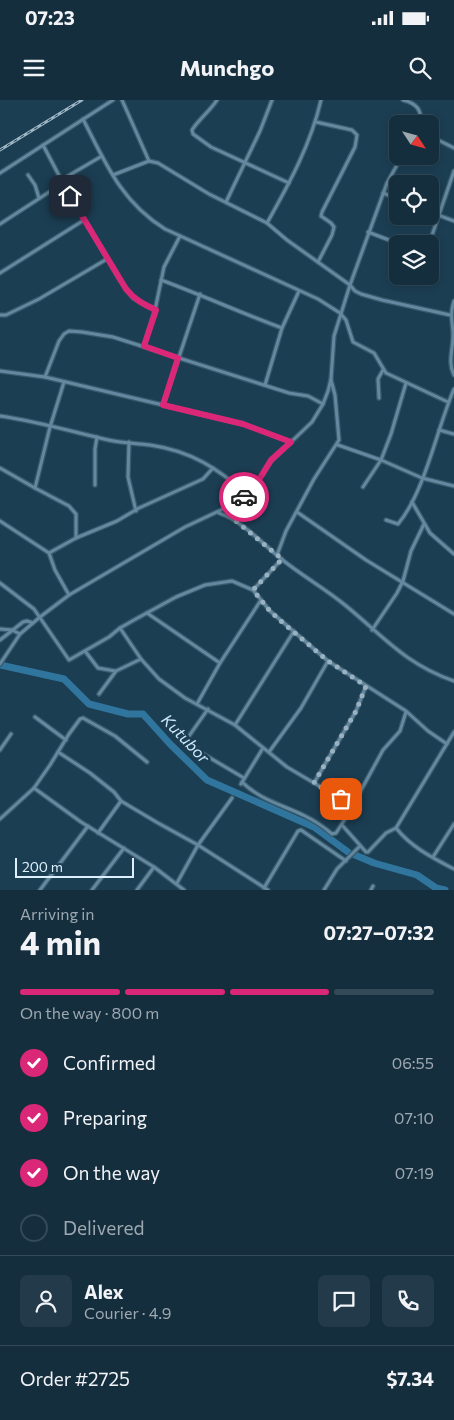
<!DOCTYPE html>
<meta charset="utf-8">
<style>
:root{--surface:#152e3e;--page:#223a49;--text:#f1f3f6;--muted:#9da8b0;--line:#344a58;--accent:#db2777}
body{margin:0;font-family:Commissioner,sans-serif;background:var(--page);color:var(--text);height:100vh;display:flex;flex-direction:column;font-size:19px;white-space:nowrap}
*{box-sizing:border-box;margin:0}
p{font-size:16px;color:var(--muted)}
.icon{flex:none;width:28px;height:28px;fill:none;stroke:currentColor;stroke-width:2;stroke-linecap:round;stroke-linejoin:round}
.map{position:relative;height:790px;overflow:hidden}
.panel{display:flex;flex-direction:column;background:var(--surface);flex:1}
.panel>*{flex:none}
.needle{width:32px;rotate:126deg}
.fabs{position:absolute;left:389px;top:15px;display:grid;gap:10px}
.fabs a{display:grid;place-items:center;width:50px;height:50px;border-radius:8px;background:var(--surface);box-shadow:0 2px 8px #0003,0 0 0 1px var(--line);font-size:25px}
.scale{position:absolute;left:15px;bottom:12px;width:119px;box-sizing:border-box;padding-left:5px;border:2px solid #ddf0fd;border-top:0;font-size:14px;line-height:18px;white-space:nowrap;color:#ddf0fd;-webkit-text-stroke:4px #1c3e53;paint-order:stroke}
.pin{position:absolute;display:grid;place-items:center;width:42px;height:42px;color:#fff;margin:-21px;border-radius:10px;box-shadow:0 2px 8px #0006}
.courier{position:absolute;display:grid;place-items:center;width:50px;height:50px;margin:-25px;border:4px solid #db2777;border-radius:50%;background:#fff;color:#222;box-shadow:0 1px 6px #0007}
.head em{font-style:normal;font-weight:700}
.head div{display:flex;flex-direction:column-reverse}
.head{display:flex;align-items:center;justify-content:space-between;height:85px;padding:0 20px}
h1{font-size:32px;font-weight:700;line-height:38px}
.bar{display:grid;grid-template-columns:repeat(4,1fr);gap:8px 5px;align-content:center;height:60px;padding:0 20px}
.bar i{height:6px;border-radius:4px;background:var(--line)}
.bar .active{background:var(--accent)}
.bar p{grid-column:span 4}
.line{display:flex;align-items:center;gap:12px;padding:0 20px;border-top:1px solid var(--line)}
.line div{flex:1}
.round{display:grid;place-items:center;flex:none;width:52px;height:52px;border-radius:8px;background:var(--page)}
ol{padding:0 20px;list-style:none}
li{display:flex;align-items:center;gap:15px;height:55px}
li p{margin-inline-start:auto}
li .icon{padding:5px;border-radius:50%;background:var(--accent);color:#fff;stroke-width:4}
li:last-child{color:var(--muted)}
li i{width:28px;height:28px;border:2px solid var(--line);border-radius:50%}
.status{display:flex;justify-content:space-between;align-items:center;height:35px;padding:0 25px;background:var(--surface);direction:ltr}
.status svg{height:14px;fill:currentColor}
header{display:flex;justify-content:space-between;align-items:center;height:65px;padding:0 20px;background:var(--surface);font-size:22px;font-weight:700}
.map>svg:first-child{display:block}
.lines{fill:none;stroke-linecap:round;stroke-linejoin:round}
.river{stroke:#30759d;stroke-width:7}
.minor-casing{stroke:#395a6b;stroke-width:5.5}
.minor{stroke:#64889f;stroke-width:3}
.rail-casing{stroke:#9eb6c5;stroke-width:3}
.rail{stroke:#1c3e53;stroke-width:1;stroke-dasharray:4;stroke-linecap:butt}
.done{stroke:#99b2c2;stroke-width:5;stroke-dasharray:0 9}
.route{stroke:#db2777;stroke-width:6}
.labels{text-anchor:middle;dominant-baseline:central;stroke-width:5;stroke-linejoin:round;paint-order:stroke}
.water-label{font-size:16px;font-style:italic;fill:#cee8fa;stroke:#1c3e53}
</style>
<div class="status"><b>07:23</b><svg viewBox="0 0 49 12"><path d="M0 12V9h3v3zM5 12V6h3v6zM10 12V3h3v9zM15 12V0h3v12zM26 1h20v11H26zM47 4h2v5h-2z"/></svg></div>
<header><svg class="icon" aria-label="menu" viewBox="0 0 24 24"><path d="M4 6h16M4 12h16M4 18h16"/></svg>Munchgo<svg class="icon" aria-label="search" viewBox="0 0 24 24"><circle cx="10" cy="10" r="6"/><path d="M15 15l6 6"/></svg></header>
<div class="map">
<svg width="454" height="790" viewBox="0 0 454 790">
<rect width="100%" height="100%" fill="#1c3e53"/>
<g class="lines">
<g class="river">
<path d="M0,565L64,579L89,604L128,614H143L170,644L207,680L314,727L348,752"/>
<path d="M355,755L374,763L417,775L436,788L445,790"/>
</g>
<defs>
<g id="minor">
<path d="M122,0L149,61"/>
<path d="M217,0C210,11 199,19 192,30L193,34L211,47L289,83"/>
<path d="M403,0C416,3 423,10 420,24"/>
<path d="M83,19C105,62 121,102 165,129L318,199L340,213L346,220L353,242L374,253L386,273L448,302"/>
<path d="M316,22L352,30L357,35L355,47L322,112L321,116L331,123L334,127L332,135L318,162"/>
<path d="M430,36L454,48"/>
<path d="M43,45L63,83L120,180L133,198L155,210"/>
<path d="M0,73L113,0"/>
<path d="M28,75L35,85L39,98"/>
<path d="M113,75L149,61L158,63L209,94L267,123L287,140L350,185L355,191L361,194L382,200L450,215"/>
<path d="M61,80L102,56"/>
<path d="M383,93L398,99"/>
<path d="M226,102L260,31L272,0"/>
<path d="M430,112L454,121"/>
<path d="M267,123C289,84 311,44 321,0"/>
<path d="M0,124L63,83"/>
<path d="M368,132L389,140"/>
<path d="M429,144L454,71"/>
<path d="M0,173L84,120"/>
<path d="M418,177V176"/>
<path d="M161,180C202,195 241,213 282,228"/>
<path d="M454,201C450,213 452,220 453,232C454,247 447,261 454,275"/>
<path d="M0,215H6L39,199L107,159"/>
<path d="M144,246L155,210L164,167L180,136"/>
<path d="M0,271L45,277L205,315L243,324L291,342"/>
<path d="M45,277L59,241L64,234L69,231L82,232L113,237L289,293L308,296L323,304"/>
<path d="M265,285L282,228L299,191"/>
<path d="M379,298L378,279L383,270"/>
<path d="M163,305L200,194"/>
<path d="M0,316C35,321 70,331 104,339C119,343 135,343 150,345C191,351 217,368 247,394"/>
<path d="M439,330L454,334"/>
<path d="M129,342L128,377L136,411"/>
<path d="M338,345L381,360L422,378L454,386"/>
<path d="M0,368L35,388L69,406L76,414V438"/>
<path d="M95,385V349L97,337"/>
<path d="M363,387L381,360L391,334L406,283"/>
<path d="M35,388L50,327L64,282"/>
<path d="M412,402L430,433L454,454"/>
<path d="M297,412L366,460L454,514"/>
<path d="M219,413C242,421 261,442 280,458C301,475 324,488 345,505C383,536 405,564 454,581"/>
<path d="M386,420L398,424C425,392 437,328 454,289"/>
<path d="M0,421L49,453L55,470L69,495"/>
<path d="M236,421V416L238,403"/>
<path d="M49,453L76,438L117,421L139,408L203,379L213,368"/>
<path d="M277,455L286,431L314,379L339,340L335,295L331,280"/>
<path d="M0,483L34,509L69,560L109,537L120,528L134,520L176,497L205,485L232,481L253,490L270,511L328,561L406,611L428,631L447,644"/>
<path d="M253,490L282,459"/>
<path d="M147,513L220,563"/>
<path d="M120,528L141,559L159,579L185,598L235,625L287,667L353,706"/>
<path d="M0,529L12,530L20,534"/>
<path d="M372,530L397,493L403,481L411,451L424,424"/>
<path d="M0,540L23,522L27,521L33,523"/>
<path d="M85,551L98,568L115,571"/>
<path d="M0,564L20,534L40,517L69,495L185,427L238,402L257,383L271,361L312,322L323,304L328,291L331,279L334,236L350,185L387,83L402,56"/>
<path d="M99,594L116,571L141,559"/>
<path d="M197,604L220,563L261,500"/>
<path d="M208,609L189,636L188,639L200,652L244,678"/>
<path d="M35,617L66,640"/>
<path d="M235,625L294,531"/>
<path d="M0,650L11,634"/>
<path d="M58,652L90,673L114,692L121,701L158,723L198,745L268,790"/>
<path d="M269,652L301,608L328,561"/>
<path d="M242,682C260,700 283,705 305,716C315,721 324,727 332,734L336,733L347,716L383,650L400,631L406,612"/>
<path d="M314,683L356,611L366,586"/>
<path d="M241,684L263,648"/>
<path d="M34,688L81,722L154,767L184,790"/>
<path d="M0,719L34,688L50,665L69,634L80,619L83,618L115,636L147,662"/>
<path d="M342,725L366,752H368L386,733L396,728L454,632"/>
<path d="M396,728C411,747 433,758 454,769"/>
<path d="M98,733L121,701"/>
<path d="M433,757L454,724"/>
<path d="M177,783L198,745L232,698"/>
<path d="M264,788L298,731L301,730L346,761"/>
<path d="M40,790L88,726"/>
<path d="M92,790L124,748"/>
<path d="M137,790L154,767"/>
<path d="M324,790L337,769L360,746"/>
<path d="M371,790L373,786"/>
</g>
</defs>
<use href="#minor" class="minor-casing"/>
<use href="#minor" class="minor"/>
<defs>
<path id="rail" d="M0,50L82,0"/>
</defs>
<use href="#rail" class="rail-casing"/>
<use href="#rail" class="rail"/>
</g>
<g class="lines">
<path class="done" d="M244,397C237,404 235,411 236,421L282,459L253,490L270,511L282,522L328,561L366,586L356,611L314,683L341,699"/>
<path class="route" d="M70,96L126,189C135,200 143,204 156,210L144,246L178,258L163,305L243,324L291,342L271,360L257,383L244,397"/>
</g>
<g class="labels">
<g class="water-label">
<text transform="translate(186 638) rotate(46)">Kutubor</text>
</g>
</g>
</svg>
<div class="fabs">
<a><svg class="needle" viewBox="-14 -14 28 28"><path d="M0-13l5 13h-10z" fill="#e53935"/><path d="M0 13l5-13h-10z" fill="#9da8b0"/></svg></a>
<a><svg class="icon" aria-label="locate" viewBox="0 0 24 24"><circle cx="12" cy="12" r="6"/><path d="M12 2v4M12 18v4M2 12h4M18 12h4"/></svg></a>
<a><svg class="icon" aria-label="layers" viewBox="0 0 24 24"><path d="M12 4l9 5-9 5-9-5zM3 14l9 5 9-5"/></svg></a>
</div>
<div class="scale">200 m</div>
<div class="pin" style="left:341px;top:699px;background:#ea580c"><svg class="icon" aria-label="bag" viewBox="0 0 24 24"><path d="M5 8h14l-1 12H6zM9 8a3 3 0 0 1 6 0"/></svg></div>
<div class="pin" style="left:70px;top:96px;background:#1f2937"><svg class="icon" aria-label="home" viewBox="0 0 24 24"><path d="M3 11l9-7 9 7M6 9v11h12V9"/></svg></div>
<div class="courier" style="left:244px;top:397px"><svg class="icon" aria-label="car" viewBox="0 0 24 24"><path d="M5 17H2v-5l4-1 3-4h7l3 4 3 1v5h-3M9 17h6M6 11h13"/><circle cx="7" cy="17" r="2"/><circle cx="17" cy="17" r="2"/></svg></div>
</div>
<section class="panel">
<div class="head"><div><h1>4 min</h1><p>Arriving in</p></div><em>07:27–07:32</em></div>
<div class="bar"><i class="active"></i><i class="active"></i><i class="active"></i><i></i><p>On the way · 800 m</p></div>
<ol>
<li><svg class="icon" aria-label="check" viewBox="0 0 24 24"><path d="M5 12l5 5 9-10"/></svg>Confirmed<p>06:55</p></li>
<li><svg class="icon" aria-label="check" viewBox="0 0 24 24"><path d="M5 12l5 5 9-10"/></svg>Preparing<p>07:10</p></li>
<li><svg class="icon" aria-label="check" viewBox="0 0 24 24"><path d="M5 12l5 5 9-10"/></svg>On the way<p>07:19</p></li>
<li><i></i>Delivered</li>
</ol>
<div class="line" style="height:90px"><a class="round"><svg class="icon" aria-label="person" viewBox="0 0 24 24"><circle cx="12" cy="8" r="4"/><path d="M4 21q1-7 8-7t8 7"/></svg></a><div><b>Alex</b><p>Courier · 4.9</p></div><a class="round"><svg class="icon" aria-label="chat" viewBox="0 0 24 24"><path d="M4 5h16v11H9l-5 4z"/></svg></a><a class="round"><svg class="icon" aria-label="phone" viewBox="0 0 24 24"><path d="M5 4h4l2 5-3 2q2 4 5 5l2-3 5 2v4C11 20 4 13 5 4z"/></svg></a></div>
<div class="line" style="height:65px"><div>Order #2725</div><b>$7.34</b></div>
</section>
